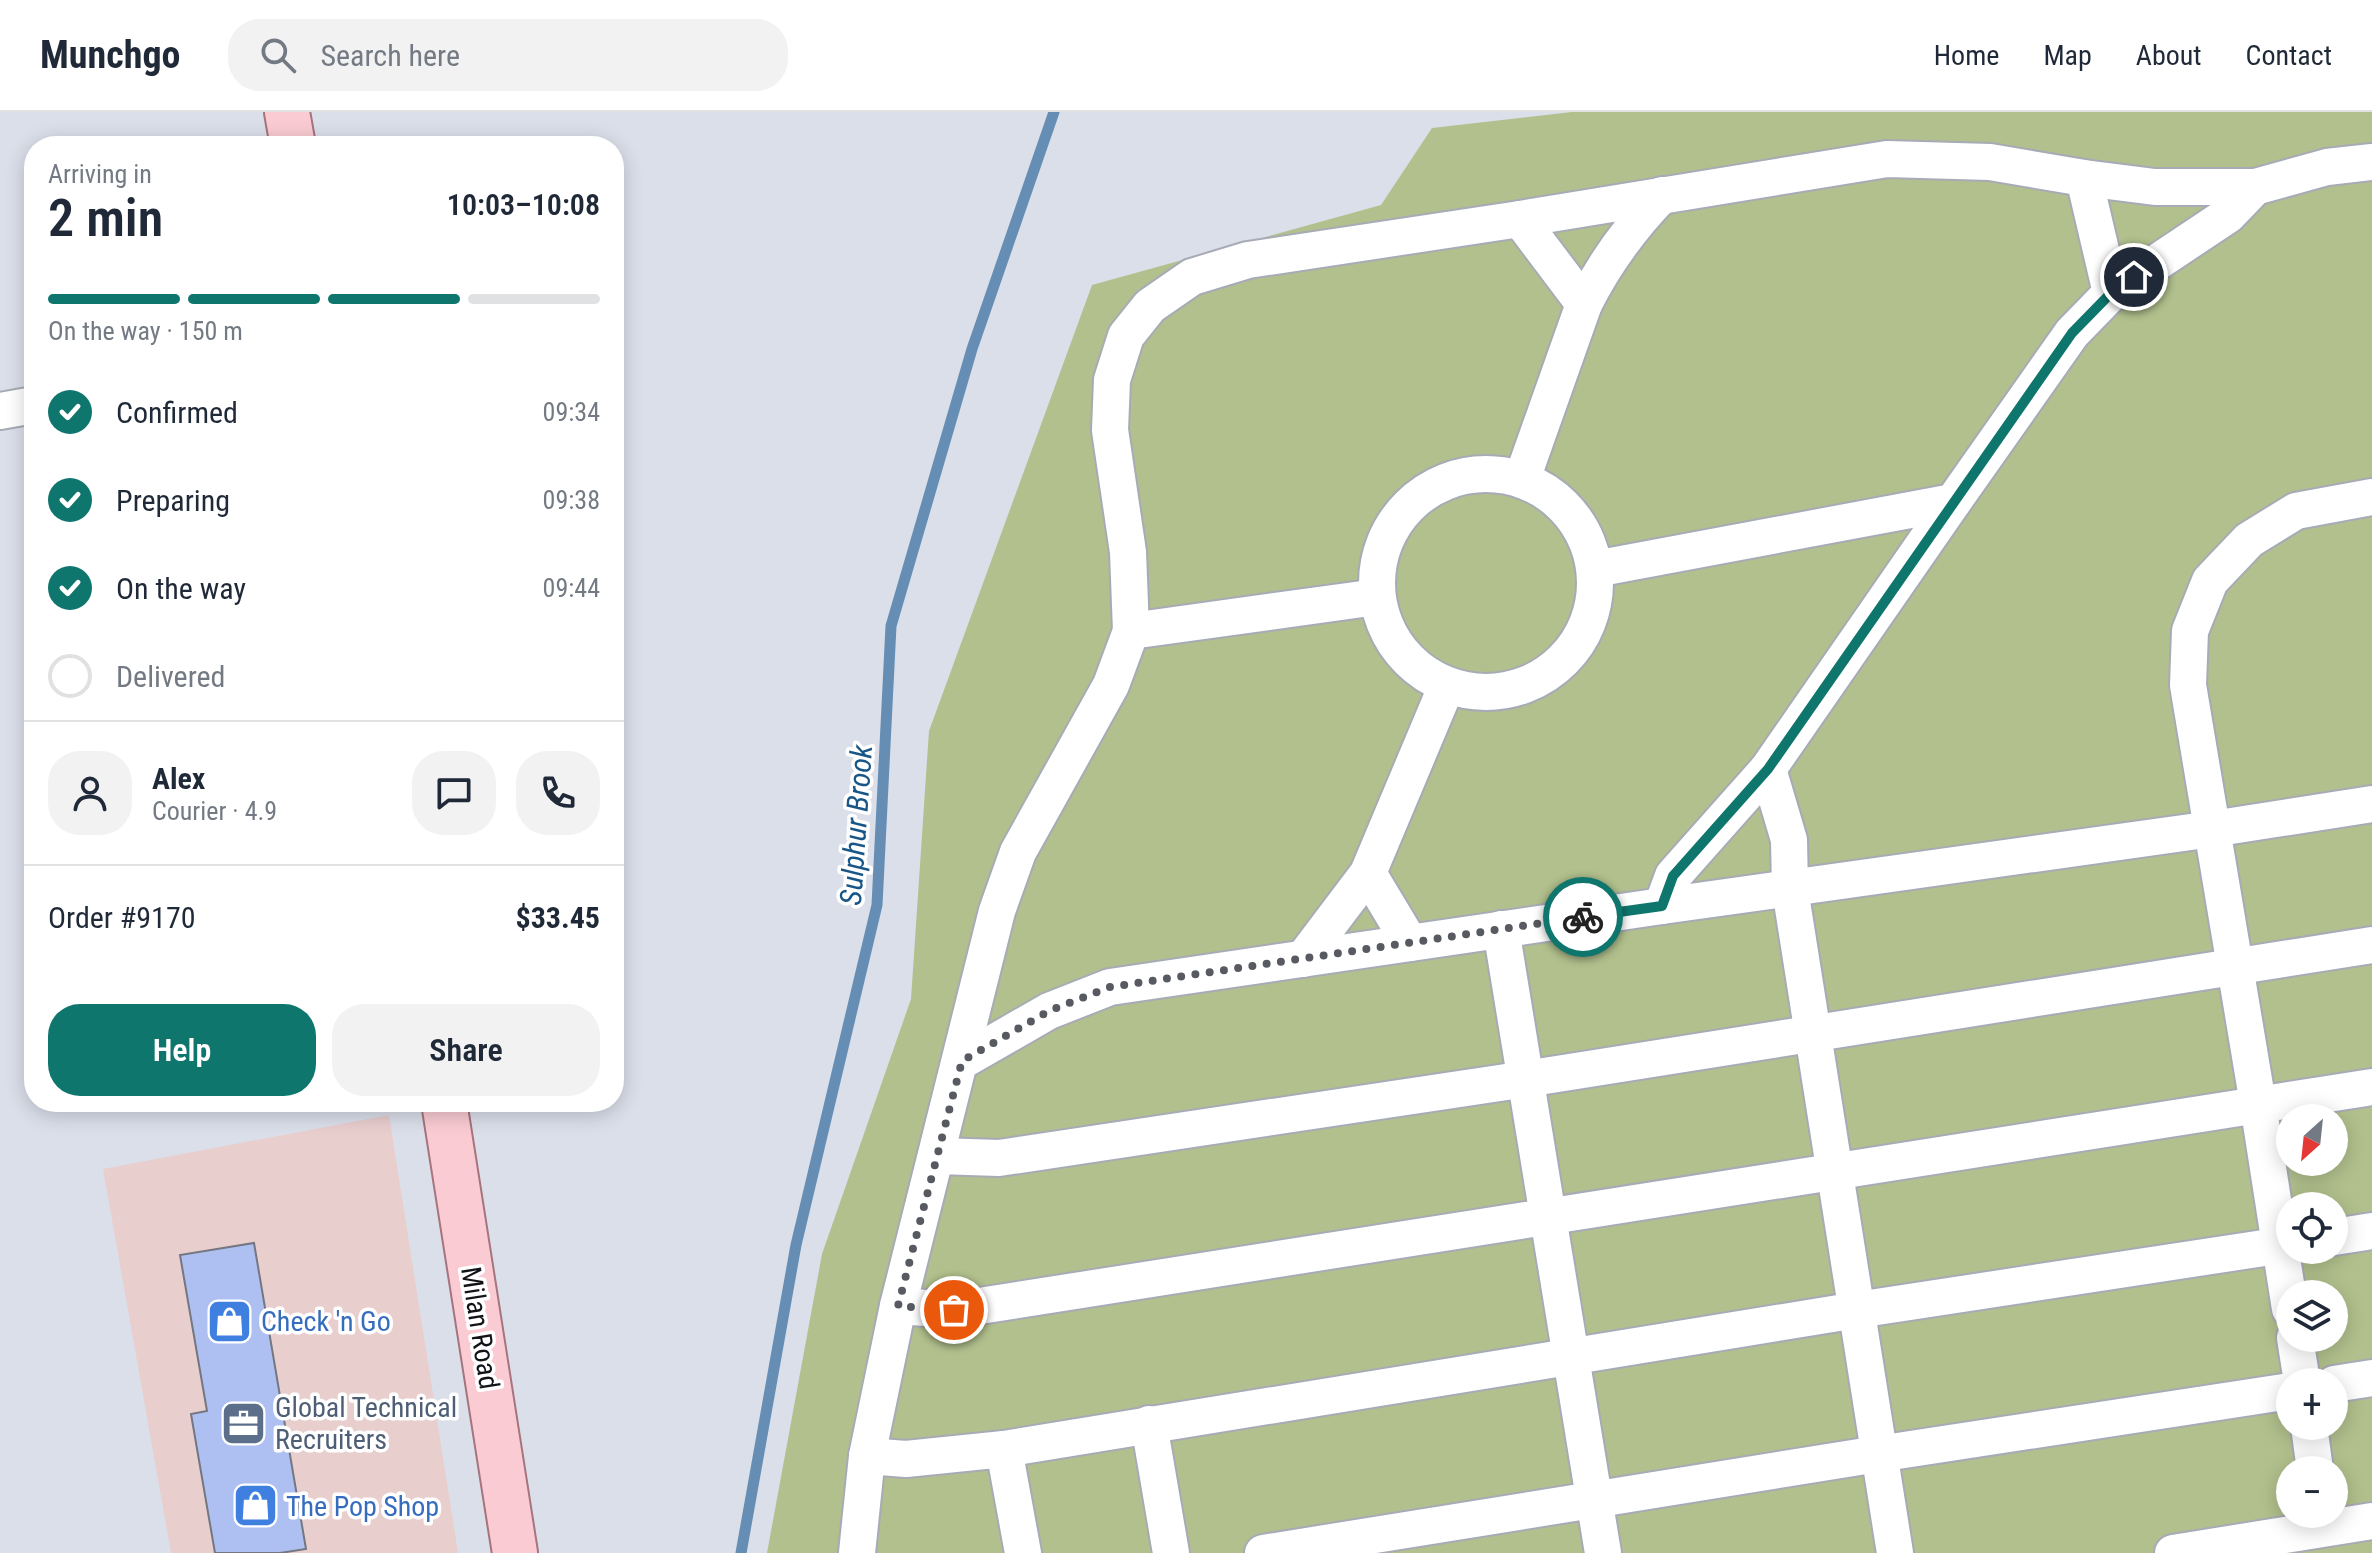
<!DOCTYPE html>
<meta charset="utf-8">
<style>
:root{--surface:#fff;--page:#f2f2f3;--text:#1f2937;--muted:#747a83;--line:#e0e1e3;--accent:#0f766e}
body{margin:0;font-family:"Roboto Condensed",sans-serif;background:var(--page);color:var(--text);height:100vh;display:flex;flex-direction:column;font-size:30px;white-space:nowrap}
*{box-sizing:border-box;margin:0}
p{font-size:26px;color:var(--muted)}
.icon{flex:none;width:44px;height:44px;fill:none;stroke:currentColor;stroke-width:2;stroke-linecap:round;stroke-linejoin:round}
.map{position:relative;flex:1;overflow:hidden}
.drawer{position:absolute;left:24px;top:24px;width:600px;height:976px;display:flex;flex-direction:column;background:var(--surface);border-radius:32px;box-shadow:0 4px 20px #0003}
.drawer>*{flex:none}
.needle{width:52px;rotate:207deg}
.controls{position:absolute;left:2276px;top:992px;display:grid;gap:16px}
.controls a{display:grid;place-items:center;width:72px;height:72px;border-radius:50%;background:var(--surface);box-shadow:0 4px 20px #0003;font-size:40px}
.pin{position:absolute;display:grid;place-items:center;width:68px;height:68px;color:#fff;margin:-34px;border:4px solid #fff;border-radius:50%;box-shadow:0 2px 8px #0007}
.courier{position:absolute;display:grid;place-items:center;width:80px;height:80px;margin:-40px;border:6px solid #0f766e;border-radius:50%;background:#fff;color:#222;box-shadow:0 2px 10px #0007}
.head em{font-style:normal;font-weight:600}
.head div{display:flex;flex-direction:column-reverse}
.head{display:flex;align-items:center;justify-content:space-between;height:136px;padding:0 24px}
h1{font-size:52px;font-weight:600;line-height:60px}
.bar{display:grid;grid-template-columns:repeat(4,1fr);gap:12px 8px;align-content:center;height:96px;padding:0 24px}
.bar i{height:10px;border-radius:6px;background:var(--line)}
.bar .selected{background:var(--accent)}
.bar p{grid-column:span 4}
.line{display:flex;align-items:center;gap:20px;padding:0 24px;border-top:2px solid var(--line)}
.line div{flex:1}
.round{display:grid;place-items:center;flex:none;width:84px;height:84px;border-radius:32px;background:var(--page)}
ol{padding:0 24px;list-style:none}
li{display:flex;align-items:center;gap:24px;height:88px}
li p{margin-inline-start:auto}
li .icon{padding:8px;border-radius:50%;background:var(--accent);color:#fff;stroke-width:4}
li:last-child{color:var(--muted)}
li i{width:44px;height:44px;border:4px solid var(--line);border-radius:50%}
.action{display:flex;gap:16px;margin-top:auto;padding:16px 24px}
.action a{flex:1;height:92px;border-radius:32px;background:var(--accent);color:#fff;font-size:32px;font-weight:600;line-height:92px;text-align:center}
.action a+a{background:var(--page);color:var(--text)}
header{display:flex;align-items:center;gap:48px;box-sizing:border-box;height:112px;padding:0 40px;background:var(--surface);border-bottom:2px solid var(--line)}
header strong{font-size:38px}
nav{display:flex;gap:44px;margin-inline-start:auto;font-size:28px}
.search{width:560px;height:72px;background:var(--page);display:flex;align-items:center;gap:20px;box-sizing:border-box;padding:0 28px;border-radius:32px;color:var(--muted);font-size:30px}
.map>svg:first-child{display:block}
.commercial{fill:#e9cece}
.green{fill:#b2c08d;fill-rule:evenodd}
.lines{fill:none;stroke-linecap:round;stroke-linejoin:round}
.stream{stroke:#668eb4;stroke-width:11}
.building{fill:#aec0f1;stroke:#747781;stroke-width:2}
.minor-casing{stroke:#a7abb5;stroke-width:40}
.major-casing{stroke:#a6747e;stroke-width:48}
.minor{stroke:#fff;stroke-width:36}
.major{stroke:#facbd3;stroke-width:44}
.done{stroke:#585a61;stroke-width:8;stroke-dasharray:0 14.4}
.route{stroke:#0f766e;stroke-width:10}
.labels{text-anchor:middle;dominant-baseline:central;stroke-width:7;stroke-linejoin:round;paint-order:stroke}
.shop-label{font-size:28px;fill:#366cbe;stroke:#fff;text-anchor:start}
.street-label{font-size:28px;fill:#121317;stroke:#fff}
.service-label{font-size:28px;fill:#4e5e75;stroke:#fff;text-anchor:start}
.water-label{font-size:30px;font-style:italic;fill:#195688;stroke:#fff}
</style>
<header>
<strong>Munchgo</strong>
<div class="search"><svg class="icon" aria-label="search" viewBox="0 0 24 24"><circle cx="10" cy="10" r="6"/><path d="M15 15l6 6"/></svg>Search here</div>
<nav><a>Home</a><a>Map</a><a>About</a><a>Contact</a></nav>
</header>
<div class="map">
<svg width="2372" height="1441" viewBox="0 0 2372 1441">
<rect width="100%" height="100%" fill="#dbdfea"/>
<path class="commercial" d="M389,1003L458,1441H171L103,1057Z"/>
<path class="green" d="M1572,0H2372V1441H767L822,1142L911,887L929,619L1092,173L1381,93L1432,16ZM2290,1006H2334V1050H2290ZM2290,1094H2334V1138H2290ZM2290,1182H2334V1226H2290ZM2290,1270H2334V1314H2290ZM2290,1358H2334V1402H2290Z"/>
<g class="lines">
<path class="stream" d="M741,1441L796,1133L877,793L891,514L972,237L1054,0"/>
</g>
<path class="building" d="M254,1131L306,1437L280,1441H215L191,1302L207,1299L180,1143Z"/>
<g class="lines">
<defs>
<g id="minor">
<path d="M1520,107L1584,192L1522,367"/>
<path d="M2111,181L2228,103L2255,75"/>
<path d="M1584,192C1605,150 1629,117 1662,83"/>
<path d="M0,299L34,293"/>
<circle cx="1486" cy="471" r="109"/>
<path d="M1595,457L1953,390L2072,221L2111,181L2084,66"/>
<path d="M1131,519L1128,440L1110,318L1112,268L1126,224L1150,194L1192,165L1248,148L1520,107L1887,47L1990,50L2084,66L2155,75H2255L2327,55L2372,50"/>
<path d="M1768,657L1789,728L1790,777L1895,1441"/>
<path d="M1368,761L1410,831"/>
<path d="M1662,794L1673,764L1768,657L1953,390"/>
<path d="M1501,817L1603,1441"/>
<path d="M1303,847L1368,761L1447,573"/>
<path d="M962,949L1049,899L1110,875L1662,794L2212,717L2372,692"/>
<path d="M938,1044L999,1046L1526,967L2372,833"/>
<path d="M2334,1125L2372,1119"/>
<path d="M898,1194L954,1198L2372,975"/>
<path d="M2290,1197L2258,992L2188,573L2190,519L2210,469L2249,428L2296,399L2372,385"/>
<path d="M2295,1226L2302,1270"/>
<path d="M2334,1272L2372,1266"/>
<path d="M1149,1312L1171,1441"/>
<path d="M2309,1314L2315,1358"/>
<path d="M1004,1337L1023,1441"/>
<path d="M867,1344L906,1347L1004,1337L1857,1198L2290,1132"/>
<path d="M857,1441L867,1344L898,1194L997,799L1018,740L1111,573L1131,519L1377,485"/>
<path d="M1263,1441L1878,1342L2290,1279"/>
<path d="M2173,1441L2372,1409"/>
</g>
<g id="major">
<path d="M287,0L293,34"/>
<path d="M444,990L515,1441"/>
</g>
</defs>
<use href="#minor" class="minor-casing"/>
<use href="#major" class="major-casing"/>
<use href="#minor" class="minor"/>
<use href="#major" class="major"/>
</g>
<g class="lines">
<path class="done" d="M954,1198L898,1194L962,949L1049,899L1110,875L1583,805"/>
<path class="route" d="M1583,805L1662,794L1673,764L1768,657L2072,221L2111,181L2134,165"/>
</g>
<defs>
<symbol id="shop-square" viewBox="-11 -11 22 22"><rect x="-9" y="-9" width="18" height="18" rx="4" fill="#3f7fe0" stroke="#fff"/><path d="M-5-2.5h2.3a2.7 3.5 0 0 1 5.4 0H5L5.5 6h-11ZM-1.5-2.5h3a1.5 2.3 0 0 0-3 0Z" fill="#fff"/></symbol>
<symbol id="office-square" viewBox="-11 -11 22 22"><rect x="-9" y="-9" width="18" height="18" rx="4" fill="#5c6f8a" stroke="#fff"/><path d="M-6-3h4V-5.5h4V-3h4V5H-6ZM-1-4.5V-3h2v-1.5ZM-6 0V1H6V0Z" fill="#fff"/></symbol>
</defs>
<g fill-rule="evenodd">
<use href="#shop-square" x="204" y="1184" width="51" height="51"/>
<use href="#office-square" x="218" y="1286" width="51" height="51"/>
<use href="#shop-square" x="230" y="1368" width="51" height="51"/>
</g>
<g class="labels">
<g class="shop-label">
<text x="261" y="1209">Check 'n Go</text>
<text x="286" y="1394">The Pop Shop</text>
</g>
<g class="street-label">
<text transform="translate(480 1216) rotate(81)">Milan Road</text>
</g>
<g class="service-label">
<text x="275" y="1295">Global Technical<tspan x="275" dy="32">Recruiters</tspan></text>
</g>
<g class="water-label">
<text transform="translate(856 713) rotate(-86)">Sulphur Brook</text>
</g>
</g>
</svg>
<div class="controls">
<a><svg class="needle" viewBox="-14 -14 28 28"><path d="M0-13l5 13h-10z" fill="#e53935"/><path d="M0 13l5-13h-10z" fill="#747a83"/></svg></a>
<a><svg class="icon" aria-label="locate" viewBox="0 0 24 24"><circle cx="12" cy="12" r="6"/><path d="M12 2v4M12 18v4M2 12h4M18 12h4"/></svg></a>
<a><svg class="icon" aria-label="layers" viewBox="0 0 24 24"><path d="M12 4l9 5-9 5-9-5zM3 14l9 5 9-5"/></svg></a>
<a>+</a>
<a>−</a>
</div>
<div class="pin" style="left:954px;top:1198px;background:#ea580c"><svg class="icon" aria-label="bag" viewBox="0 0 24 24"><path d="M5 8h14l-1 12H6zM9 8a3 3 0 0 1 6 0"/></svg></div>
<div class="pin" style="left:2134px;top:165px;background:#1f2937"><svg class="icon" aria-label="home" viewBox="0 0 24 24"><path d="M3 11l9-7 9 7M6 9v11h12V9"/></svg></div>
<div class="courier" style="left:1583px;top:805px"><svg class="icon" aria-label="bike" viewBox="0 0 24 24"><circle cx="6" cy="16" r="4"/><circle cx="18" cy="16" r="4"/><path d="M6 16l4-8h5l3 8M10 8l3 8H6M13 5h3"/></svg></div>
<section class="drawer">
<div class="head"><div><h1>2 min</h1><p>Arriving in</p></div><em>10:03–10:08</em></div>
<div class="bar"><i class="selected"></i><i class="selected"></i><i class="selected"></i><i></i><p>On the way · 150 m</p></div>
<ol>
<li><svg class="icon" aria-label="check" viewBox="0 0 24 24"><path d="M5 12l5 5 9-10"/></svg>Confirmed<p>09:34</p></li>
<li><svg class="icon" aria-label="check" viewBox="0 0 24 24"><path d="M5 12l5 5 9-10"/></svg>Preparing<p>09:38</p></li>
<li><svg class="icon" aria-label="check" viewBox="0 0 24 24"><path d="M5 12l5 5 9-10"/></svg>On the way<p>09:44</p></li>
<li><i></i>Delivered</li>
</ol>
<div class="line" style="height:144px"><a class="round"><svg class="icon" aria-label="person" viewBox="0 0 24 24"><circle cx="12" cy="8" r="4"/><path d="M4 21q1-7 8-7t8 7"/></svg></a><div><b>Alex</b><p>Courier · 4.9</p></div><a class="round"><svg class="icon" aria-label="chat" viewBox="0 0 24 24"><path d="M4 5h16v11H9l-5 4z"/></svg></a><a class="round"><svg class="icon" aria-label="phone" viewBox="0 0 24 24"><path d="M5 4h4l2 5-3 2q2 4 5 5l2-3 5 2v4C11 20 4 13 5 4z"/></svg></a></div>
<div class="line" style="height:104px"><div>Order #9170</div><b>$33.45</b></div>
<div class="action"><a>Help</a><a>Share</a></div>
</section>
</div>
